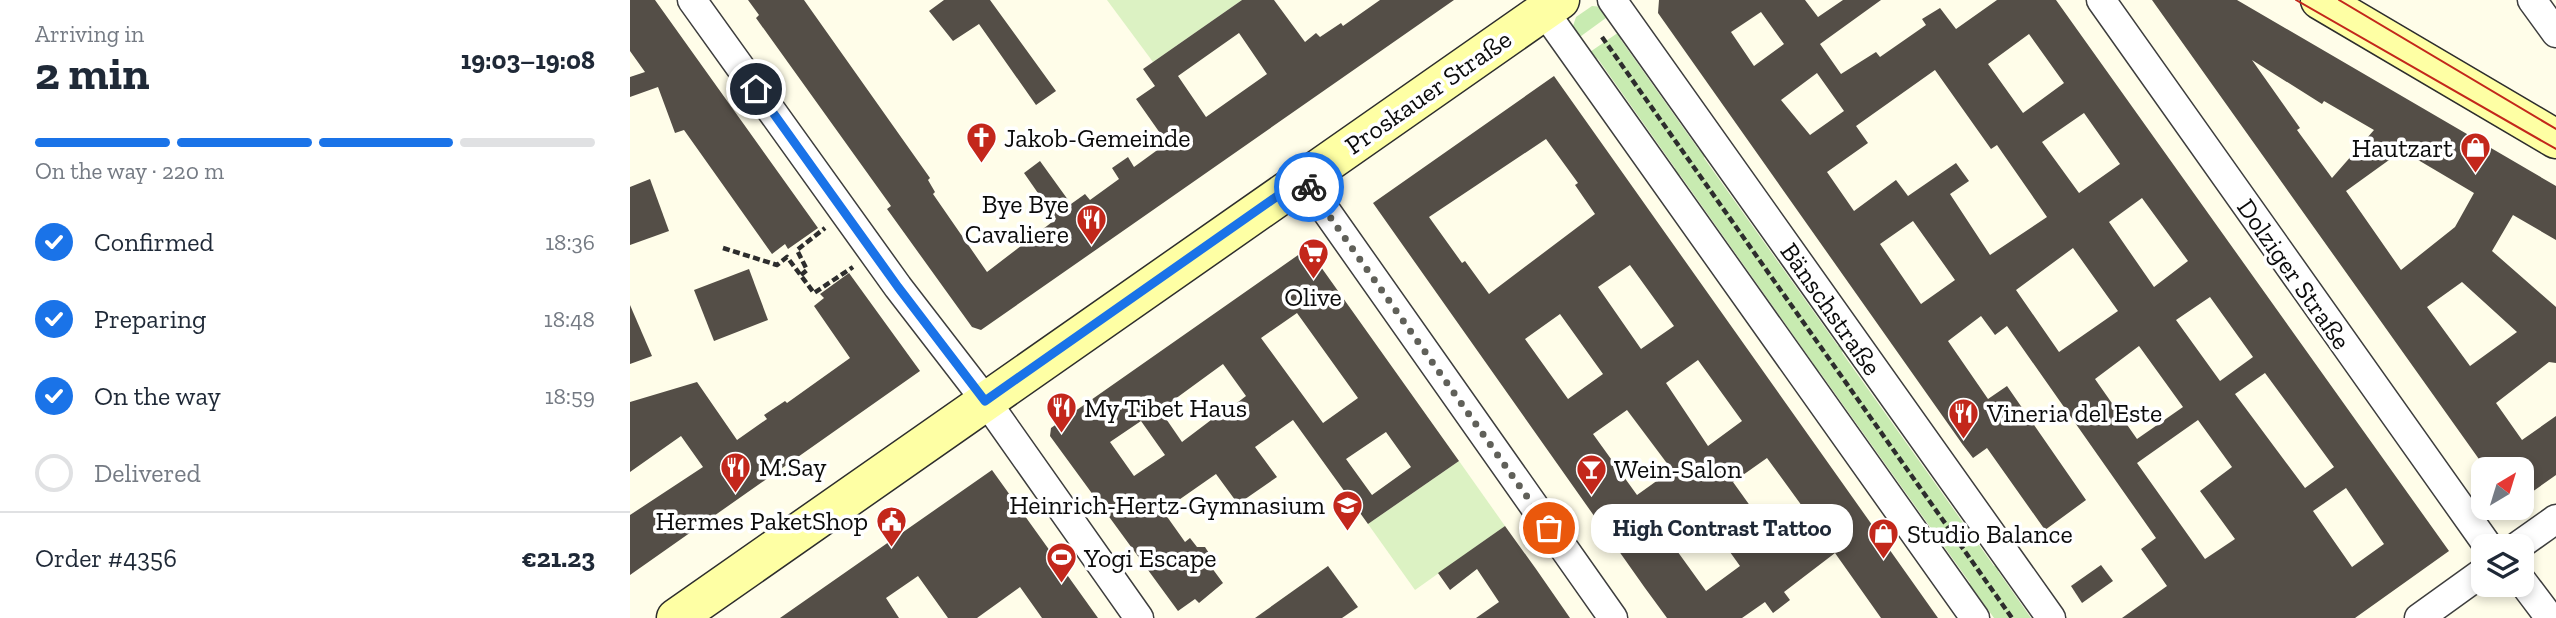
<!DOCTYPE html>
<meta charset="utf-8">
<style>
:root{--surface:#fff;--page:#f2f2f3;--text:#1f2937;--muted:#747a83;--line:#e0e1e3;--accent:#1a73e8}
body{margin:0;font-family:"Zilla Slab",serif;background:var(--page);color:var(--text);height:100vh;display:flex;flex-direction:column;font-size:26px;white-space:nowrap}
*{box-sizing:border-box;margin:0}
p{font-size:23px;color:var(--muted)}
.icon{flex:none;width:38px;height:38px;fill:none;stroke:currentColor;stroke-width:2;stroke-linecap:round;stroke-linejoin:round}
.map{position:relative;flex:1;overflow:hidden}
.panel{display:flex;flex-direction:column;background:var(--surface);width:630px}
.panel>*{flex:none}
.needle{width:46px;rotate:38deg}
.buttons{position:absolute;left:1841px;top:457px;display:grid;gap:14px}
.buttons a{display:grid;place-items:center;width:63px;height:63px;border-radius:14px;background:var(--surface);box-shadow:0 4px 10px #0003;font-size:35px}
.pin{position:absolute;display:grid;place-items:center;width:60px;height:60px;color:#fff;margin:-30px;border:4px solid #fff;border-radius:50%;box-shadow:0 2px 7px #0007}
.courier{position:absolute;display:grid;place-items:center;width:70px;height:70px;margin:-35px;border:5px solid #1a73e8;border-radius:50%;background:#fff;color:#222;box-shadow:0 2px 9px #0007}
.bubble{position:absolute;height:49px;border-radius:21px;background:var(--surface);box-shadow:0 4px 10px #0003;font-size:23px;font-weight:800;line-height:49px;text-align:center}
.summary em{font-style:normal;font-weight:800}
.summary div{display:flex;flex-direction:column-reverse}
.summary{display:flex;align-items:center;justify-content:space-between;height:119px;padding:0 35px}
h1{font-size:46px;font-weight:800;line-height:52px}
.bar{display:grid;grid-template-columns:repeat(4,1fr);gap:10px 7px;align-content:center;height:84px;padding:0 35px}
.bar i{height:9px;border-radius:5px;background:var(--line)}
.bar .on{background:var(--accent)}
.bar p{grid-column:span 4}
.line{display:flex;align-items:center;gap:18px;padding:0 35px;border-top:2px solid var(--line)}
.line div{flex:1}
ol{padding:0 35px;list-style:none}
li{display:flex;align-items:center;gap:21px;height:77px}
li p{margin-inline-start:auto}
li .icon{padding:7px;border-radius:50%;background:var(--accent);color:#fff;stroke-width:4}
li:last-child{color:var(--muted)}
li i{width:38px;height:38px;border:4px solid var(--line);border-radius:50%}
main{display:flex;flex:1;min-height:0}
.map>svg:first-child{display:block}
.green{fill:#c8ebb1}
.pitch{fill:#dcf2c3}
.building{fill:#544e47;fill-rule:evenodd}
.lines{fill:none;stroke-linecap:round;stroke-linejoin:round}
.street-casing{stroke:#3e3e3e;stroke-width:31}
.secondary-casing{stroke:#2d2d2d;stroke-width:41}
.path{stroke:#2d2d2d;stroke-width:4.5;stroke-dasharray:7 3.5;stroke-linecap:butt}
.street{stroke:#fff;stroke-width:28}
.secondary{stroke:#feffa4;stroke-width:38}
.tram{stroke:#c3271b;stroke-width:2}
.done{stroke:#606059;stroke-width:7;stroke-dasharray:0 12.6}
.route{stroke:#1a73e8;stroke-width:9}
.labels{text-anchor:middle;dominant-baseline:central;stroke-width:7;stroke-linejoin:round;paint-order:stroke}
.street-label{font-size:26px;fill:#0b0b0b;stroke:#fff}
.poi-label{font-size:26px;fill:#0b0b0b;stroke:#fff;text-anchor:start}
</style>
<main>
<section class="panel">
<div class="summary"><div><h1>2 min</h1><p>Arriving in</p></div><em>19:03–19:08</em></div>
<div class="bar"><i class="on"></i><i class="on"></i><i class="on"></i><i></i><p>On the way · 220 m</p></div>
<ol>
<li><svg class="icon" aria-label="check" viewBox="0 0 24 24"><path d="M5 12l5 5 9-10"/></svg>Confirmed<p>18:36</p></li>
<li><svg class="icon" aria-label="check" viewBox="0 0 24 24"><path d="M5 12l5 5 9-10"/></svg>Preparing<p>18:48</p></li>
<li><svg class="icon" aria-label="check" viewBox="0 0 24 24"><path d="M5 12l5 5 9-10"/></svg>On the way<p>18:59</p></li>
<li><i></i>Delivered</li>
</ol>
<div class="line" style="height:91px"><div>Order #4356</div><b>€21.23</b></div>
</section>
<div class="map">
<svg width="1926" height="618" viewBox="0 0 1926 618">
<rect width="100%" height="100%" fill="#fffde9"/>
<g class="green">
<path d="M962,6L973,7L980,15L947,39L942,29L946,17Z"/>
<path d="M992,30L991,40L1069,150L1074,148L1077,153L1074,158L1208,346L1213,344L1217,349L1212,352L1213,354L1364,566L1369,563L1372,568L1368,571L1401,618H1364L1343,589L1339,592L1335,587L1340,583L1189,371L1183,373L1180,368L1183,363L1050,175L1045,176L1041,172L1045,168L968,59L957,54Z"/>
</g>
<g class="pitch">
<path d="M477,0H612L523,62Z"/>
<path d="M829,461L875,526L785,590L738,524Z"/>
</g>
<g class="building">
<path d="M0,0H25L188,228L158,249L155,244L142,254L54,130L45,133L28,87L0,97V77L15,72L0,51Z"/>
<path d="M118,0H174L300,178L298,180L305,192L303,194L357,272L426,219L394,173L410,161L441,204L455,194L460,200L489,179L482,168L498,157L504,167L537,143L506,99L525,86L513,69L612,0H644L675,42L686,33L690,37L711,23L713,26L750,0H824L351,330L342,327L257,209L261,206L126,18L129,15ZM609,33L637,74L576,117L548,76Z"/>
<path d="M314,0H360L426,91L406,105L349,24L323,41L299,11Z"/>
<path d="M1029,0H1175L1188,17L1213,0H1251L1190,44L1211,74L1246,52L1250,57L1296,25L1292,19L1310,8L1326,29L1367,0H1426L1819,551L1725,618H1492L1537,586L1511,549L1526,538L1377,326L1365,335L1351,316L1318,341L1358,399L1377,386L1456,500L1415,530L1357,448L1343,458L1333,445L1028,13ZM1131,12L1154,44L1124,66L1101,32ZM1399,34L1434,83L1393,113L1358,64ZM1305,70L1361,149L1367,145L1417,217L1360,255L1320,194L1339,181L1326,163L1278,196L1266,180L1224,211L1197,172L1238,143L1226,126ZM1187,73L1214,111L1180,135L1151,100ZM1454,113L1490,164L1449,193L1412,142ZM1512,198L1558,261L1524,287L1479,222ZM1283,221L1325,280L1291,304L1250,244ZM1443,248L1488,311L1429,352L1386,290ZM1580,297L1623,357L1590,381L1546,320ZM1509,346L1553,407L1507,439L1465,379ZM1635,373L1704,467L1675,488L1605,394ZM1568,420L1602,467L1570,491L1605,539L1575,559L1507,463ZM1716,488L1754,544L1722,567L1683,511Z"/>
<path d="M1522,0H1607L1926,186V240L1883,215L1862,251L1926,307V363L1919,362L1866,403L1892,440L1926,416V475L1892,499V469H1856ZM1622,60L1692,104L1694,101L1744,130L1702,178L1667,130L1670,128ZM1778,154L1844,193L1825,227L1771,270L1716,191L1766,155L1774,160ZM1832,282L1887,332L1840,366L1797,307Z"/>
<path d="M924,76L1162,412L1308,618H1251L1205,553L1154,592L1160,600L1143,613L1135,602L1112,618H1037L1015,588L743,203ZM916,139L948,183L945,185L965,214L859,294L835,261L832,263L799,217ZM1000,265L1044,326L1011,349L968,287ZM930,314L973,374L938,399L895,339ZM1068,360L1112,421L1078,446L1036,383ZM997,410L1042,470L1007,495L963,434ZM1137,458L1180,517L1146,542L1103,482ZM1067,506L1110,566L1076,591L1032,530Z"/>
<path d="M20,179L39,231L0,245V187Z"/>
<path d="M671,253H681L829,461L738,524L663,420L625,447L647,477L608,504L586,474L533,511L555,542L560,538L567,547H575L584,561L579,564L593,583L569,603L565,599L548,611L420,436L421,428ZM667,313L728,398L693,423L631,338ZM593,364L616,396L586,419L585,417L552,442L530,410ZM511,421L535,455L504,476L480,442ZM756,432L781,467L742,495L716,459Z"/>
<path d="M119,269L138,320L84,341L64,290Z"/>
<path d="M219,273L290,371L0,575V515L73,467L51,436L0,472V402L67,382L107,440L137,419L134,415L155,401L157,403L220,358L184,306L194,298L190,294Z"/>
<path d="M0,305L22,356L0,364Z"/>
<path d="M362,470L468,618H412L390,587L347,618H318L288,576L256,598L269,618H150Z"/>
<path d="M875,526L906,569L940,618H846L869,602L847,569L820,590L808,573Z"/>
<path d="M1471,565L1483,581L1452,603L1441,586Z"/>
<path d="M698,566L728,607L712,618H625Z"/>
</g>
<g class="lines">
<defs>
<g id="street">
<path d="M62,0L268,287L356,401L509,618"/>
<path d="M982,0L1421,618"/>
<path d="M1471,0L1858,546"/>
<path d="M1902,0L1926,33"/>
<path d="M914,11L1345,618"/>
<path d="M673,178L983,618"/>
<path d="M1888,546L1926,519"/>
<path d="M1892,581L1920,618"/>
<path d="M1789,618L1853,572"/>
</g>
<g id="secondary">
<path d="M1690,0L1926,139"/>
<path d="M46,618L930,0"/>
</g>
</defs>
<use href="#street" class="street-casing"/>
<use href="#secondary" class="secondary-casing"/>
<g class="path">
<path d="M972,37L1382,618"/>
<path d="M93,248L147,265L157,257L184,293L223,267"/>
<path d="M171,275L177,270L167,250L195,228"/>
</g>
<use href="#street" class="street"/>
<use href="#secondary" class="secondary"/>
<g class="tram">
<path d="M1666,0L1926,149"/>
<path d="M1709,0L1926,129"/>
</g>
</g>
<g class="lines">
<path class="done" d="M679,187L919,528"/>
<path class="route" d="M126,89L268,287L355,401L673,178L679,187"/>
</g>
<defs>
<symbol id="church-pin" viewBox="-11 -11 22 30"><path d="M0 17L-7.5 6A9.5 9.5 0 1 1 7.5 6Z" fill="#c3271b" stroke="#fff"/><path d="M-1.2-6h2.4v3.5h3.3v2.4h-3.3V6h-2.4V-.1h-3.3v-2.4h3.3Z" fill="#fff"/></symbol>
<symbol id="shop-pin" viewBox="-11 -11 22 30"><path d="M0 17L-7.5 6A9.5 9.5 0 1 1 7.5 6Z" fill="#c3271b" stroke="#fff"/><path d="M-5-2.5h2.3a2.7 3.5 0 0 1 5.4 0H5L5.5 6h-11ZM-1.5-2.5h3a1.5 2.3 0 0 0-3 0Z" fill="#fff"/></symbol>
<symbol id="restaurant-pin" viewBox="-11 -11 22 30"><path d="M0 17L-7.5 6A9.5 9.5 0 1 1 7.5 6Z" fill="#c3271b" stroke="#fff"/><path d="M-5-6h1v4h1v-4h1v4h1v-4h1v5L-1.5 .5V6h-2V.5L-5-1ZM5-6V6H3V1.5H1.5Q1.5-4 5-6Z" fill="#fff"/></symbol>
<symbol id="supermarket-pin" viewBox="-11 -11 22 30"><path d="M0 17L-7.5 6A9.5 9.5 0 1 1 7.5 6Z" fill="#c3271b" stroke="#fff"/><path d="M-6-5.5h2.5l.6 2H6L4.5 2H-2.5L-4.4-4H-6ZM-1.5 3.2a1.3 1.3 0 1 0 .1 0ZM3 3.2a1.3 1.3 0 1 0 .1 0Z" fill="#fff"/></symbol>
<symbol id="bar-pin" viewBox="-11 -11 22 30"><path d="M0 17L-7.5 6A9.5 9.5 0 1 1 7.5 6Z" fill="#c3271b" stroke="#fff"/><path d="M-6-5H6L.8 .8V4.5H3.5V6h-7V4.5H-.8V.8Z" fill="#fff"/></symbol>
<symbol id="school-pin" viewBox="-11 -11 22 30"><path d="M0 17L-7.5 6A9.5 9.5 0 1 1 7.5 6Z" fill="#c3271b" stroke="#fff"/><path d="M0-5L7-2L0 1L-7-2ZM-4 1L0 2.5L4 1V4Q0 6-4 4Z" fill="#fff"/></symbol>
<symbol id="civic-pin" viewBox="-11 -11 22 30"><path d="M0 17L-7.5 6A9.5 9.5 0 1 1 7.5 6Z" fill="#c3271b" stroke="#fff"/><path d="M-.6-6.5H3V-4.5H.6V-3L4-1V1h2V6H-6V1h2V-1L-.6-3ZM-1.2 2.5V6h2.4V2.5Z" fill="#fff"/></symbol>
<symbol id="stadium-pin" viewBox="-11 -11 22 30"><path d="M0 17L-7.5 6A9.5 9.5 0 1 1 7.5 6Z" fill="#c3271b" stroke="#fff"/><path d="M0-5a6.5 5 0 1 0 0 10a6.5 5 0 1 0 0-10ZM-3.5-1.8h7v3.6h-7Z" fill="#fff"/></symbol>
</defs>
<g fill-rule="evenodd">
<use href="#church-pin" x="334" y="120" width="35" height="47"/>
<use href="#shop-pin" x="1828" y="130" width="35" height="47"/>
<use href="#restaurant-pin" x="444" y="202" width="35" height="47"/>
<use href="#supermarket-pin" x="666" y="236" width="35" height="47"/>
<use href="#restaurant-pin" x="414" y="390" width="35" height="47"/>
<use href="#restaurant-pin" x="1316" y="396" width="35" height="47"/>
<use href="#restaurant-pin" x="88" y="450" width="35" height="47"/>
<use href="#bar-pin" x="944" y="452" width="35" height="47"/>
<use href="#school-pin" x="700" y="488" width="35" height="47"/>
<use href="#civic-pin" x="244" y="504" width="35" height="47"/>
<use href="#shop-pin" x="1236" y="516" width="35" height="47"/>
<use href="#stadium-pin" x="414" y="540" width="35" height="47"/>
</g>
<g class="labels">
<g class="street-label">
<text transform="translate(798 92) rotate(-35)">Proskauer Straße</text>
<text transform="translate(1664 274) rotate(55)">Dolziger Straße</text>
<text transform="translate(1201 309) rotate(55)">Bänschstraße</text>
</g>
<g class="poi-label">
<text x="374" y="138">Jakob-Gemeinde</text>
<text x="1823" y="148" text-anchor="end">Hautzart</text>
<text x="439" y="204" text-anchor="end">Bye Bye<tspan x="439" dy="30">Cavaliere</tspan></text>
<text x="683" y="297" text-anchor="middle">Olive</text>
<text x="454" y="408">My Tibet Haus</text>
<text x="1357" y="413">Vineria del Este</text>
<text x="129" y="467">M.Say</text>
<text x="984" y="469">Wein-Salon</text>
<text x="695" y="505" text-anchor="end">Heinrich-Hertz-Gymnasium</text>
<text x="238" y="521" text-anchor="end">Hermes PaketShop</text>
<text x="1277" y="534">Studio Balance</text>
<text x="454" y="558">Yogi Escape</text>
</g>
</g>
</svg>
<div class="buttons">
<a><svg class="needle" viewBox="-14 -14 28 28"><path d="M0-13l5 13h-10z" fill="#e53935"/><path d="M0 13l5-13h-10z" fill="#747a83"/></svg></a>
<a><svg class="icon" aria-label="layers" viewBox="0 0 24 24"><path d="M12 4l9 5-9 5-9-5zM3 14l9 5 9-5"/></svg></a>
</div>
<div class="pin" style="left:919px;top:528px;background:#ea580c"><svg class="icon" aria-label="bag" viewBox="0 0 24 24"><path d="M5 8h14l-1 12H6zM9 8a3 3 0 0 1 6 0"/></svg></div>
<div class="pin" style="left:126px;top:89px;background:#1f2937"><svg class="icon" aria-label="home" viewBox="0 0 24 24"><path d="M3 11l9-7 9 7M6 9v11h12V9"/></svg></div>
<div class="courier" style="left:679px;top:187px"><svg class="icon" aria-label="bike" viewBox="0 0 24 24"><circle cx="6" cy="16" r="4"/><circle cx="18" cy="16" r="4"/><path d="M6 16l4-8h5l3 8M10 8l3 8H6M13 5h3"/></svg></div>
<div class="bubble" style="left:961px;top:504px;width:262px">High Contrast Tattoo</div>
</div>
</main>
